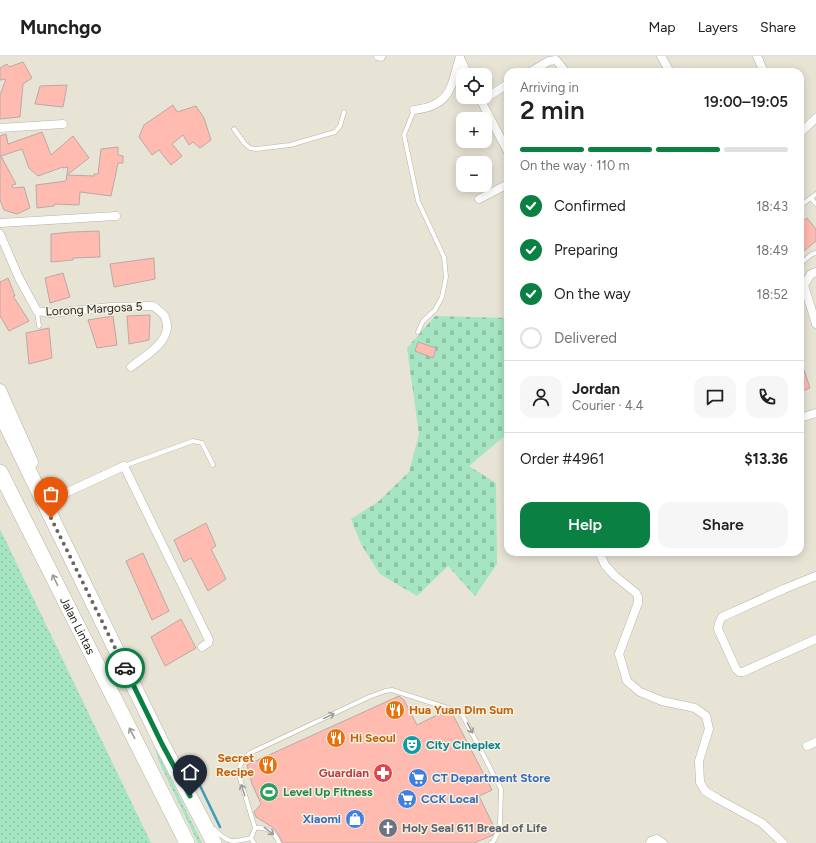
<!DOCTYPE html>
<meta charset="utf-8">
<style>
:root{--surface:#fff;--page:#f6f6f6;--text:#202124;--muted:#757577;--line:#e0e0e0;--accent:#0b8043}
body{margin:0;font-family:Figtree,sans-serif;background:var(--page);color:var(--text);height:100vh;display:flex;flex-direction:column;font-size:15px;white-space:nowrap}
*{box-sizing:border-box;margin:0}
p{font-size:13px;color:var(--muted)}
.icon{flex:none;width:22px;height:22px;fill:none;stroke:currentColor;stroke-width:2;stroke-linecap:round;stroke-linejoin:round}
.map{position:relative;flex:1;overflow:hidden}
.details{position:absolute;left:504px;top:12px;width:300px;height:488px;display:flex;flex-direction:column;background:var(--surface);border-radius:12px;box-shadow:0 2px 10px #0003}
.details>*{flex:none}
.buttons{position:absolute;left:456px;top:12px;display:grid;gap:8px}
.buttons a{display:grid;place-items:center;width:36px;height:36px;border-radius:8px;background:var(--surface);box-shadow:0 2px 10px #0003;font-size:20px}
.pin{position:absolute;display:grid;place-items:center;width:34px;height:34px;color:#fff;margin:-41px -17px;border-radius:50% 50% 50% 0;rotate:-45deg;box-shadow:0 0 4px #0007}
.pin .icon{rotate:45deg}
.courier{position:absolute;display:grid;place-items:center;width:40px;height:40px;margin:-20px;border:3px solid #0b8043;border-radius:50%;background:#fff;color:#222;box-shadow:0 1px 5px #0007}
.headline em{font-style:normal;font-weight:600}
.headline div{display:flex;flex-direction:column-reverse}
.headline{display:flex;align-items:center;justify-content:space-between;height:68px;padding:0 16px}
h1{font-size:26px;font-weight:600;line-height:30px}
.bar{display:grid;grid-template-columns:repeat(4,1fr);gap:6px 4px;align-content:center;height:48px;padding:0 16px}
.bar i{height:5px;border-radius:3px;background:var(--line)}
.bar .selected{background:var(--accent)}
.bar p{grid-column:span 4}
.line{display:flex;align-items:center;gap:10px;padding:0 16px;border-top:1px solid var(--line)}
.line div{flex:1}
.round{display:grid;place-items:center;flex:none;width:42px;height:42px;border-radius:12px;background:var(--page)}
ol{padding:0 16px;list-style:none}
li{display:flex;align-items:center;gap:12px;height:44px}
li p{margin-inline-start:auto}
li .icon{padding:4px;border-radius:50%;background:var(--accent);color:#fff;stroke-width:4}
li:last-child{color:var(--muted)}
li i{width:22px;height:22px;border:2px solid var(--line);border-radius:50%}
.primary-button{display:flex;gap:8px;margin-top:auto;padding:8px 16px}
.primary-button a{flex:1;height:46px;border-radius:12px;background:var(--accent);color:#fff;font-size:16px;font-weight:600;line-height:46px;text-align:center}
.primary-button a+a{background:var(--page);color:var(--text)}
header{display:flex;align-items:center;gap:24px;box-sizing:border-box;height:56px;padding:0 20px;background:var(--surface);border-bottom:1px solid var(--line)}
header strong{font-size:19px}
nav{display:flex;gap:22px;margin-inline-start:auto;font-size:14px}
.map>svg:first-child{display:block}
.grass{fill:url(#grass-dots)}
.cemetery{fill:url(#cemetery-stones)}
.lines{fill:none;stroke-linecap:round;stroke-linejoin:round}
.stream{stroke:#399ebd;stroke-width:2.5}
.building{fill:#ffbbaf;stroke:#baa9a6}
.lane-casing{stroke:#b7b3a5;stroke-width:5}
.street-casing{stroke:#b7b3a5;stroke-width:9}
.secondary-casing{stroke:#b7b3a5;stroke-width:13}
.highway-casing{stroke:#b7b3a5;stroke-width:16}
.lane{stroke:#fff;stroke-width:4}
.street{stroke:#fff;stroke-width:8}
.secondary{stroke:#fff;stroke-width:12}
.highway{stroke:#fff;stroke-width:15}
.oneway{stroke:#9c9c99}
.done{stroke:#68665d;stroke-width:4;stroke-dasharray:0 7.2}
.route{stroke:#0b8043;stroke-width:5}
.labels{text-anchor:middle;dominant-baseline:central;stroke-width:3;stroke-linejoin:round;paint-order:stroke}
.street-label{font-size:12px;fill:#24231d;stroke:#f4f1e2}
.food-label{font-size:12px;font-weight:bold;fill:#c56008;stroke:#f4f1e2;text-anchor:start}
.culture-label{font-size:12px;font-weight:bold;fill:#0d838f;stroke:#f4f1e2;text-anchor:start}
.health-label{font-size:12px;font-weight:bold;fill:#be3a42;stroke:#f4f1e2;text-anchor:end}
.shop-label{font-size:12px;font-weight:bold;fill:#366cbe;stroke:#f4f1e2;text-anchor:start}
.leisure-label{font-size:12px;font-weight:bold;fill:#27864d;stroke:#f4f1e2;text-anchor:start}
.worship-label{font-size:12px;font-weight:bold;fill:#5b616d;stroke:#f4f1e2;text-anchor:start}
</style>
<header>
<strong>Munchgo</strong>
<nav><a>Map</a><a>Layers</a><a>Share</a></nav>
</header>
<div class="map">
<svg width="816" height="787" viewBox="0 0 816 787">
<defs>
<pattern id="grass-dots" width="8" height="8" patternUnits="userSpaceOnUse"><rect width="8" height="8" fill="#a5e5c2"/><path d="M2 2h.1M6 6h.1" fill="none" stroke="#8ec4a6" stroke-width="1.8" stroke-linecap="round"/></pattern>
<pattern id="cemetery-stones" width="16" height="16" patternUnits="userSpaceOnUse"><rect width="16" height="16" fill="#a5e5c2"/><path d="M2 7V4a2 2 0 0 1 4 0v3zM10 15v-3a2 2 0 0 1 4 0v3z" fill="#8ec4a6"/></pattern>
</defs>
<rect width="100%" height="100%" fill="#e7e3d5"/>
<g class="grass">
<path d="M0,473L151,787H0Z"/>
<path d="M155,693L157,695L202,787H198L160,708Z"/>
</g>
<path class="cemetery" d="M435,260L508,262V377L469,410L496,427L497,508L475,540L448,510L417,540L380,518L361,488L351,463L379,445L409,416L419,378L407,292Z"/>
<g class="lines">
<path class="stream" d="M192,713L220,771"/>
</g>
<g class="building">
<path d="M23,6L32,22L23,28L20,61L0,63V39L6,23L0,24V12L7,8L9,11Z"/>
<path d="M67,29L63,51L35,48L40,30Z"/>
<path d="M173,49L177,56L196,50L204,62L211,84L200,92L193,86L189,89L183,79L172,88L182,100L171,109L159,94L152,99L139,81L144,69Z"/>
<path d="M42,76L51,99L73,80L89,102L67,119L94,120V118H98L101,93L118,91V99L123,100V107H118L111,140L80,136L79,149L55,148L54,150L37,152L36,129L66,125L68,111L63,112V111L38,120L29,112L22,93L1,100L16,128L12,129L13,132L24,131L30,152L17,158L4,154L0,144V80L6,78L8,88Z"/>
<path d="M807,162L816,173V185L800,198V167Z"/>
<path d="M99,175L100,201L73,202V204L51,206V178L72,176Z"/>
<path d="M154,202L155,223L114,231L110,208Z"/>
<path d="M63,217L70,241L50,247L45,222Z"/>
<path d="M8,222L15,240H13L29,265L9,275L0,260V226Z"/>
<path d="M150,259L149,284L129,288L127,260Z"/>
<path d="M113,260L117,289L97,292L88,264Z"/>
<path d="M49,272L52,302L29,308L26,277Z"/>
<path d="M418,286L436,292L433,302L415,295Z"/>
<path d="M800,305H801L810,332L800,336Z"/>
<path d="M206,467L216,490L211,493L226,523L208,535L191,502L184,506L174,484Z"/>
<path d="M143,497L169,555L152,564L126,505Z"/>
<path d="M181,563L196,592L165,610L151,581Z"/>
<path d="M399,640L404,644L417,669L443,656L453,659L492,734L479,740L495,773L493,779L474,787H283L277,776L272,771L256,761L254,756L261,748L252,728L247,709Z"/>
</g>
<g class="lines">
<defs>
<g id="lane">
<path d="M414,54L404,79L418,145L444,201L446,221L442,241L435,254L423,265L418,276"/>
<path d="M234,73L245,88L250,92L256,93L290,89L335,76L340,70L344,56"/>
<path d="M811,142L816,148"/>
<path d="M800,150L816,138"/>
<path d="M800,208L812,198L816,197"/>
<path d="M37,256L39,270"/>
<path d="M124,410L193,385L202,387L213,409"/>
<path d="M255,772C266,771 275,776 279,787"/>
<path d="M214,773C228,787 231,787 251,782"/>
<path d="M254,787L251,782L255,772L238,716C240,707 244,703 250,697L369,641L385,635L392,634L457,655L463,660L501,733L500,769L498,776L493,786L491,787"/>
</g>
<g id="street">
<path d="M378,0L381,1"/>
<path d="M661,0L670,16"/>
<path d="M757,0L764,16"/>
<path d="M460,2L468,19"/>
<path d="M530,16L549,5L556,4L566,16"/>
<path d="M479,41L508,96"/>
<path d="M481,45L508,28"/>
<path d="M414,54C451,50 451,31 460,0"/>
<path d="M0,72L63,68"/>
<path d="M800,77L816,62"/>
<path d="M479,143L508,128"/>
<path d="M0,167L116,160"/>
<path d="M0,178L19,222L37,255L51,257L111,251L153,250C157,253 163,257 165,261C175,284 146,299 131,311"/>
<path d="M816,216L811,218L804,229L816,268"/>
<path d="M800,362L816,357"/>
<path d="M44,447L124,410L209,584L208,587L202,591"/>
<path d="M599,496L605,509L615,520L636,537L638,541V547L619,598L627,625L640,636L662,645L695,652L706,660L709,673L699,705L700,726L705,735L718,743L762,767L783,787"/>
<path d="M816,520L784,533L722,561L719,567L718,573L736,613L739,616H743L816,583"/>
<path d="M807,690L816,686"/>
<path d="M650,787L651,785L657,783L663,787"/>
</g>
<path id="secondary" d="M0,334L32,406"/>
<g id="highway">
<path d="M0,356L162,688L214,787"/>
<path id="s1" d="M0,416L187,787"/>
</g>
</defs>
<use href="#lane" class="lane-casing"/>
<use href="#street" class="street-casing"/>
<use href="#secondary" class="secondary-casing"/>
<use href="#highway" class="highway-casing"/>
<use href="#lane" class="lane"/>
<use href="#street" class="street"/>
<use href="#secondary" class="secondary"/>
<use href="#highway" class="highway"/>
</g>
<defs><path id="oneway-shaft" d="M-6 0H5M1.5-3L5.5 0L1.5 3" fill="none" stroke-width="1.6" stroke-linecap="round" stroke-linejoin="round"/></defs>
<g class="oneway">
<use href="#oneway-shaft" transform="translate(55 524) rotate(-116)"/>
<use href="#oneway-shaft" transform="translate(329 660) rotate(-25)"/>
<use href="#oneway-shaft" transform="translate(470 672) rotate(63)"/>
<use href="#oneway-shaft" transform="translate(132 677) rotate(-117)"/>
<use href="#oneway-shaft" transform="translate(243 734) rotate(-108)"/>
<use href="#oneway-shaft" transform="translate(269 775) rotate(38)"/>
</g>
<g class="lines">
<path class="done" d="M51,462L125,612"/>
<path class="route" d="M125,612L162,688L190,740"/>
</g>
<defs>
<symbol id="restaurant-disc" viewBox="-11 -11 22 22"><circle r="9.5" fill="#e8710a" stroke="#f4f1e2"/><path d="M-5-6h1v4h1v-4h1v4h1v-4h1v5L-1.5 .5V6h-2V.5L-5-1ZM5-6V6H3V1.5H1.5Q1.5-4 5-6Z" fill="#fff"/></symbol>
<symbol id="theatre-disc" viewBox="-11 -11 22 22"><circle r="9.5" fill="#0f9aa8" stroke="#f4f1e2"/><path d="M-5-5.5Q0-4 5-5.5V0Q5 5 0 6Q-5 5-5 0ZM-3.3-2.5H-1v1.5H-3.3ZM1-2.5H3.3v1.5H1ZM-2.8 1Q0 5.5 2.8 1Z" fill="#fff"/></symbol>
<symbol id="pharmacy-disc" viewBox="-11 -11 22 22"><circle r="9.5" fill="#e0444e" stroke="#f4f1e2"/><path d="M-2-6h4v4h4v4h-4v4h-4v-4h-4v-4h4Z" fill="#fff"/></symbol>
<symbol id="supermarket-disc" viewBox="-11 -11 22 22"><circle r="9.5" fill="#3f7fe0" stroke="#f4f1e2"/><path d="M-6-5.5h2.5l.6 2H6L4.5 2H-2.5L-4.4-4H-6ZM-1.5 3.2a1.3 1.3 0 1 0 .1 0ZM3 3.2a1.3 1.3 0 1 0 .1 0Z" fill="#fff"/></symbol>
<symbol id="stadium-disc" viewBox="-11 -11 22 22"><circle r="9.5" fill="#2e9e5b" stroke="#f4f1e2"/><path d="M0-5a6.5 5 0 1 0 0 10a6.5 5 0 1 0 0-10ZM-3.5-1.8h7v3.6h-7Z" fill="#fff"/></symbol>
<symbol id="shop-disc" viewBox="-11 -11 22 22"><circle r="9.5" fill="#3f7fe0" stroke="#f4f1e2"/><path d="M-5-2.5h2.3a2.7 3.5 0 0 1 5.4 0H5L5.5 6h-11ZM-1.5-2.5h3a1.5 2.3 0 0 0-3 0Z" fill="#fff"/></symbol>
<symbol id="church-disc" viewBox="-11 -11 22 22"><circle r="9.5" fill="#6b7280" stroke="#f4f1e2"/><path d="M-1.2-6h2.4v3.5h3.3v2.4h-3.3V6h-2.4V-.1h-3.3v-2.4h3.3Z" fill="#fff"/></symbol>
</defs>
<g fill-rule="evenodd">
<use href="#restaurant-disc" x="384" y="643" width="22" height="22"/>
<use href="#restaurant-disc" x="325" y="671" width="22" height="22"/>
<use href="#theatre-disc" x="401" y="678" width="22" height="22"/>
<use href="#restaurant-disc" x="257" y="698" width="22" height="22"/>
<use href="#pharmacy-disc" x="372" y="706" width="22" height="22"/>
<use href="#supermarket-disc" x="407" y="711" width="22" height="22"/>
<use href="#stadium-disc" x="258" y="725" width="22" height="22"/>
<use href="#supermarket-disc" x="396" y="732" width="22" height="22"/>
<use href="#shop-disc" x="344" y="752" width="22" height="22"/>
<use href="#church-disc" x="377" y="761" width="22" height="22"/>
</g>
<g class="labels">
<g class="street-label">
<text transform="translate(94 253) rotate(-3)">Lorong Margosa 5</text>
<text stroke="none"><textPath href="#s1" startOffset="172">Jalan Lintas</textPath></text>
</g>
<g class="food-label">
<text x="409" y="654">Hua Yuan Dim Sum</text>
<text x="350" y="682">Hi Seoul</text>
<text x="254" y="702" text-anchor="end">Secret<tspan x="254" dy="14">Recipe</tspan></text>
</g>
<g class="culture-label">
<text x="426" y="689">City Cineplex</text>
</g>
<g class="health-label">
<text x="369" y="717">Guardian</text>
</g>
<g class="shop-label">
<text x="432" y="722">CT Department Store</text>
<text x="421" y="743">CCK Local</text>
<text x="341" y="763" text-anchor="end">Xiaomi</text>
</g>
<g class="leisure-label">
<text x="283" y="736">Level Up Fitness</text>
</g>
<g class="worship-label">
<text x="402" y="772">Holy Seal 611 Bread of Life</text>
</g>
</g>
</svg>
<div class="buttons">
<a><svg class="icon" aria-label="locate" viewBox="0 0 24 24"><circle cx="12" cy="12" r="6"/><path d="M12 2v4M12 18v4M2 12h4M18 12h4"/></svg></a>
<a>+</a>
<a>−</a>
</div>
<div class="pin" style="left:51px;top:462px;background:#ea580c"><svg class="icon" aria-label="bag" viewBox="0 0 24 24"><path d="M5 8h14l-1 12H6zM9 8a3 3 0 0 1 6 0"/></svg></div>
<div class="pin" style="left:190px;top:740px;background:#1f2937"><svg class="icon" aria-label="home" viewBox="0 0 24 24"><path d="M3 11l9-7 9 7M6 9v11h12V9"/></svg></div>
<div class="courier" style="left:125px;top:612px"><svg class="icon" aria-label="car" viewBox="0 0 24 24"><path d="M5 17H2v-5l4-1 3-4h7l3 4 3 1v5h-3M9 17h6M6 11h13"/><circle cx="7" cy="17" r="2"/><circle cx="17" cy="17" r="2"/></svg></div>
<section class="details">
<div class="headline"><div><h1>2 min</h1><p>Arriving in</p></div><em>19:00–19:05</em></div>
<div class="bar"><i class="selected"></i><i class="selected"></i><i class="selected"></i><i></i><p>On the way · 110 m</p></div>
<ol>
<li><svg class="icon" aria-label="check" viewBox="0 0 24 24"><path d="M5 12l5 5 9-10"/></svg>Confirmed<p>18:43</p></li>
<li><svg class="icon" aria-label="check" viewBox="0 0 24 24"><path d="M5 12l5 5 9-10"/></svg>Preparing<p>18:49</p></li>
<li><svg class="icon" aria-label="check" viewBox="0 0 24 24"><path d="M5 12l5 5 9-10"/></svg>On the way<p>18:52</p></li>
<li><i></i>Delivered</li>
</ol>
<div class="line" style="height:72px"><a class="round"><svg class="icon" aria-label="person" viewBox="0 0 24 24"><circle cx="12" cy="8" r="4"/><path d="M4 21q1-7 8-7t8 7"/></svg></a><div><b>Jordan</b><p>Courier · 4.4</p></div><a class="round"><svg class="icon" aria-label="chat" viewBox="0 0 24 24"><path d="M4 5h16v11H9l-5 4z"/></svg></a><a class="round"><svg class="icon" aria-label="phone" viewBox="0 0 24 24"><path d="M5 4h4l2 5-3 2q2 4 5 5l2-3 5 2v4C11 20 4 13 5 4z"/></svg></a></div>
<div class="line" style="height:52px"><div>Order #4961</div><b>$13.36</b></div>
<div class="primary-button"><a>Help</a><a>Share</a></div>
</section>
</div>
